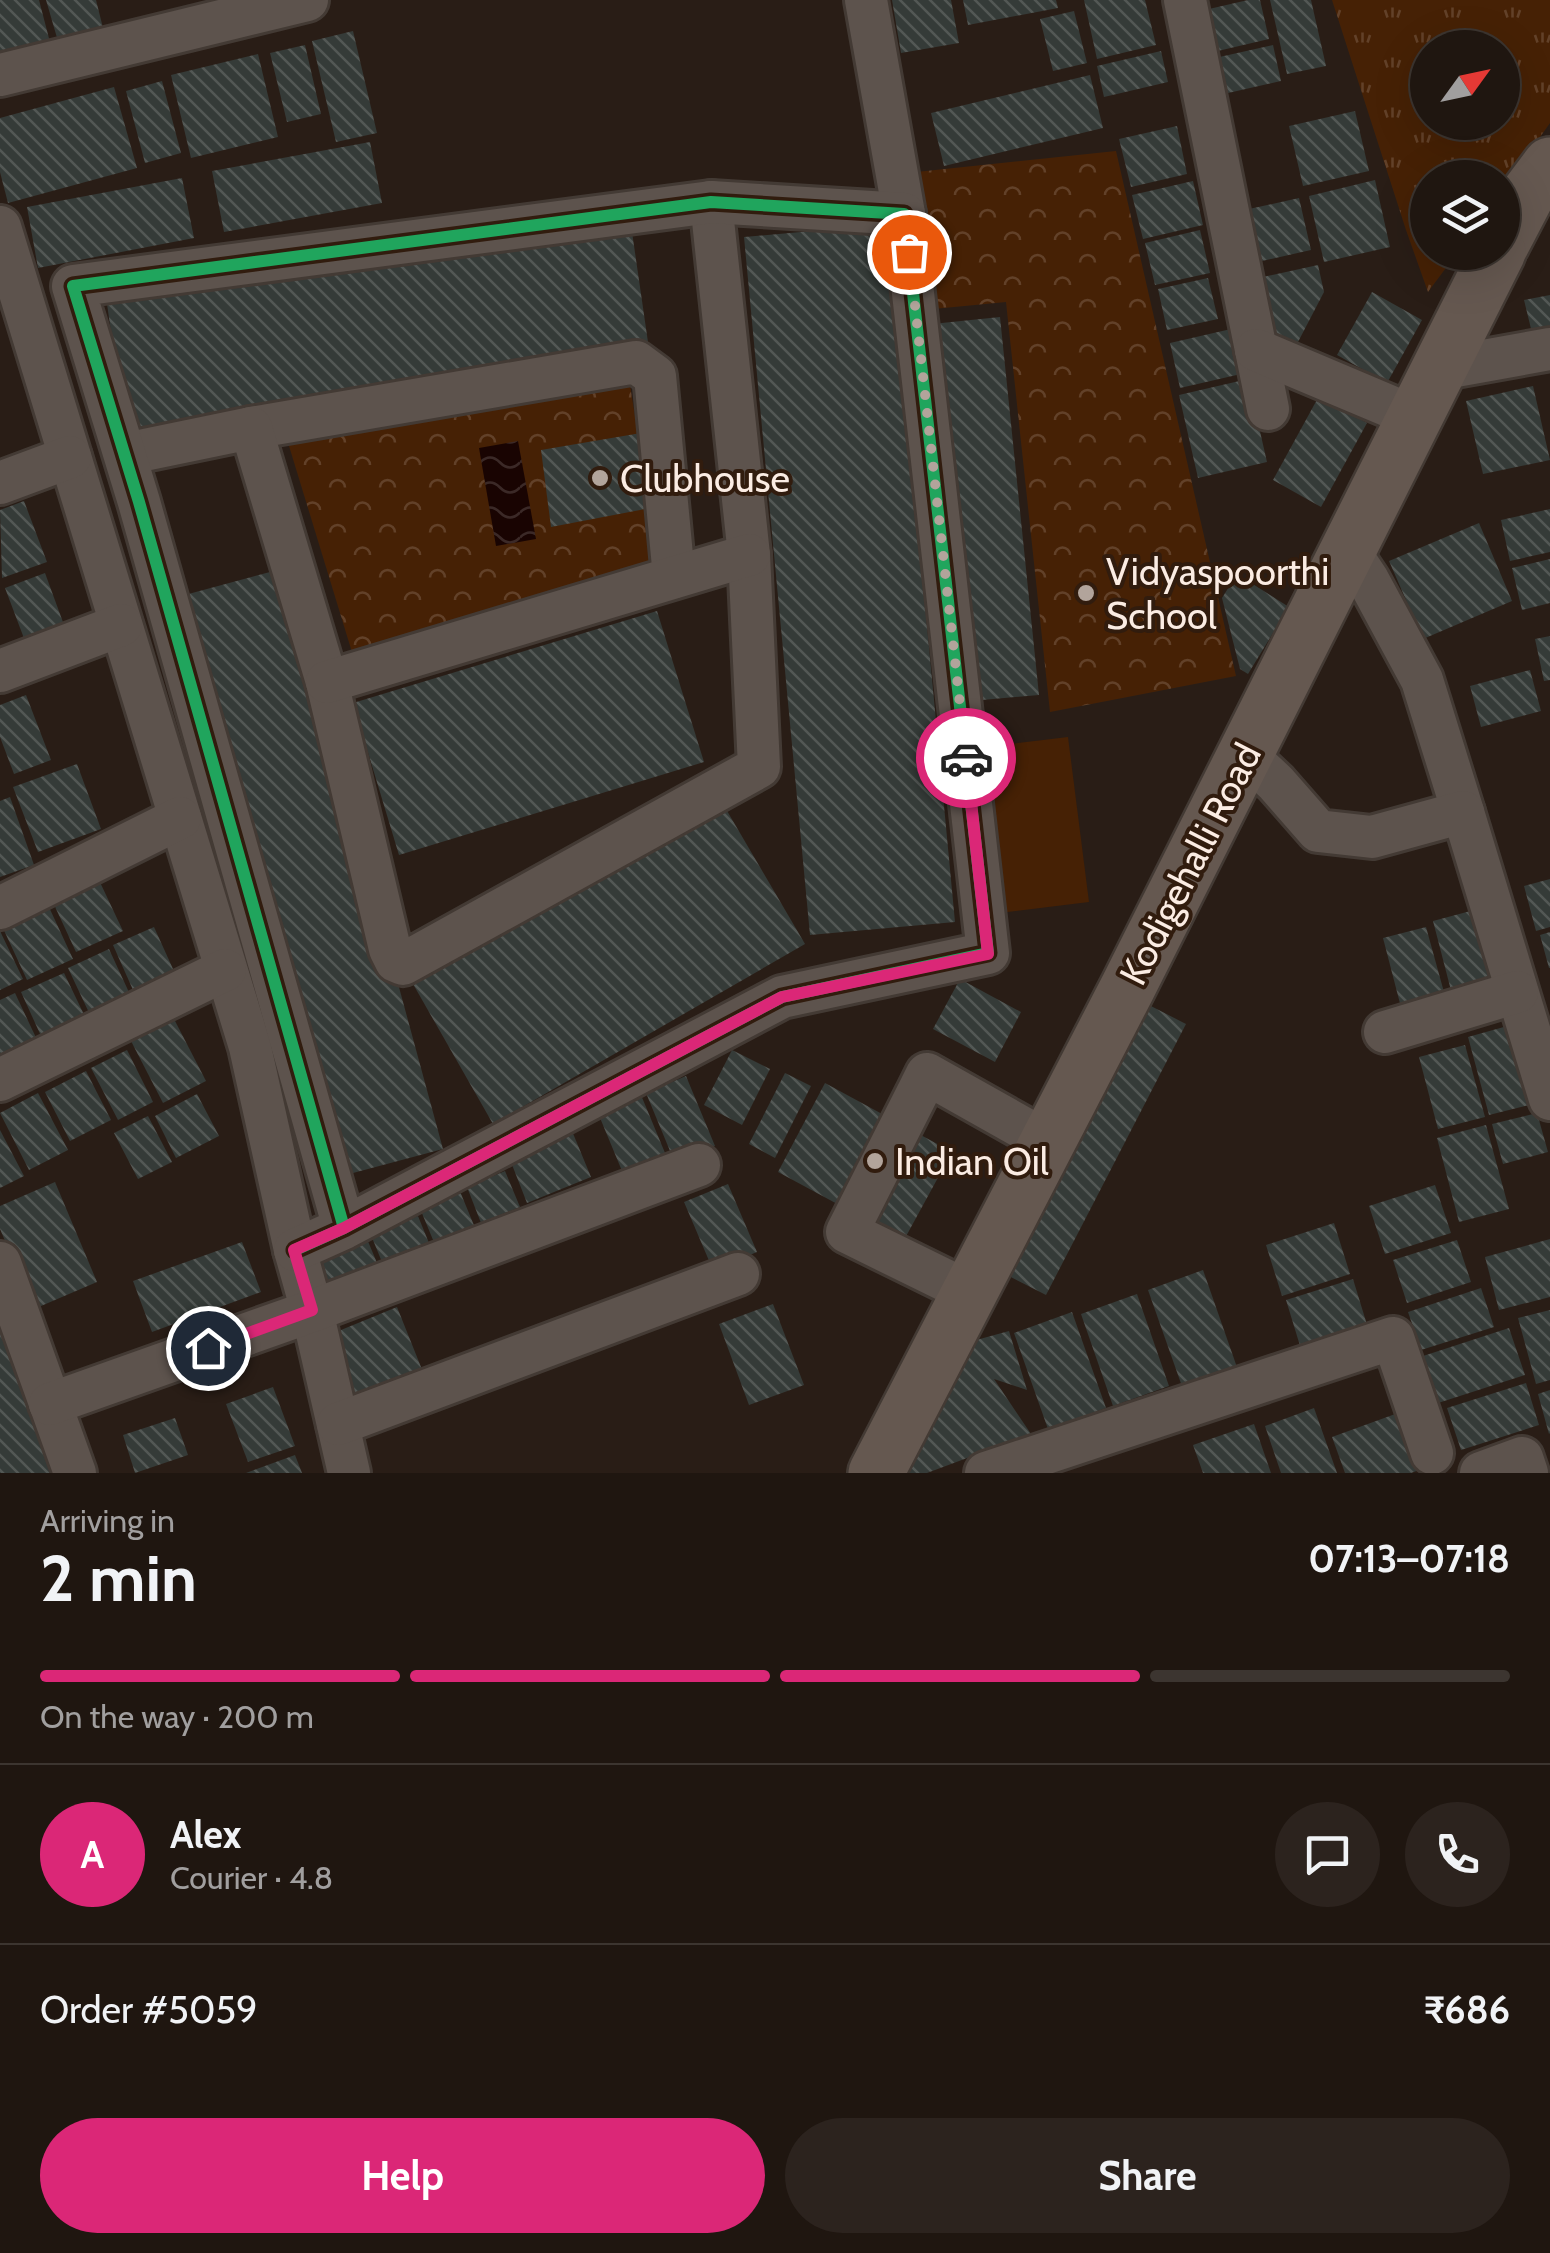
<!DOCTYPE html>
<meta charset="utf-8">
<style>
:root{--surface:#1f1610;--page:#2c231e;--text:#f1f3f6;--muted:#a19f9f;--line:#3c3530;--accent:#db2777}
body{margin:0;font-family:Cabin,sans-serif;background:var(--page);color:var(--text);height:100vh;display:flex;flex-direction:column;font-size:38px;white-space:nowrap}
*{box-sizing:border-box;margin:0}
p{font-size:32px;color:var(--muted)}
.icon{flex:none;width:55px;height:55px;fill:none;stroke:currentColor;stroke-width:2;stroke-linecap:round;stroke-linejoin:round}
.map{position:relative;height:1473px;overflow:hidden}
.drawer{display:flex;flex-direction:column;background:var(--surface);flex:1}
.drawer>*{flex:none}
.needle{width:65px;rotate:57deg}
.tools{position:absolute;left:1410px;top:30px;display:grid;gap:20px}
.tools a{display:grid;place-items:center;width:110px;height:110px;border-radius:50%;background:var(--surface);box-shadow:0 10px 40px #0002,0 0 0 2px var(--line);font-size:50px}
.pin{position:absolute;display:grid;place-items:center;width:85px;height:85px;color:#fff;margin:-42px;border:5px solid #fff;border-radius:50%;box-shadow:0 2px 10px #0007}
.courier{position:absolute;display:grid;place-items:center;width:100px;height:100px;margin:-50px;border:8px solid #db2777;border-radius:50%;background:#fff;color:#222;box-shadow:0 2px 12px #0007}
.summary em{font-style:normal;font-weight:800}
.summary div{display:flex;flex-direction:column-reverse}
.summary{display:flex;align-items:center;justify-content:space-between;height:170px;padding:0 40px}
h1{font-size:65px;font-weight:800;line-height:75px}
.bar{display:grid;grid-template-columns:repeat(4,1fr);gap:15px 10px;align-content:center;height:120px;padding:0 40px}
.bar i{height:12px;border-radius:8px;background:var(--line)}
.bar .on{background:var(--accent)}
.bar p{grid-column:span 4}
.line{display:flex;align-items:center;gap:25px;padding:0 40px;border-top:2px solid var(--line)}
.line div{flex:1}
.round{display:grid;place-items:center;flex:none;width:105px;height:105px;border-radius:52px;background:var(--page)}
.primary-button{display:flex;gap:20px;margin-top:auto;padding:20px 40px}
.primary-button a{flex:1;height:115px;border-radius:60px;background:var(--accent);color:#fff;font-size:40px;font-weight:800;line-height:115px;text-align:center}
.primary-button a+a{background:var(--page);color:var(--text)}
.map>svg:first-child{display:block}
.grass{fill:url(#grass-tufts);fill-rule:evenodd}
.park{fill:url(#park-crowns)}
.pitch{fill:#462105}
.water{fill:url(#water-waves)}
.building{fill:url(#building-back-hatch)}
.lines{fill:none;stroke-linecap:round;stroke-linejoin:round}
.minor-casing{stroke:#433a34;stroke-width:48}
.major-casing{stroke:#433a34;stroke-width:60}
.minor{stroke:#5d534d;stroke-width:42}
.major{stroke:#655850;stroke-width:55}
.cycleway-casing{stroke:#311c0e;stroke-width:19}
.cycleway{stroke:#20a55d;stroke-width:12}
.done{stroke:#b2a49b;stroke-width:10;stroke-dasharray:0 18}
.route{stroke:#db2777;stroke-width:12}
.poi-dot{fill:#b2a49b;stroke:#311c0e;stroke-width:4}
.labels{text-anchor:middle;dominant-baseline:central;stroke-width:8;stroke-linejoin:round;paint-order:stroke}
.poi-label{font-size:38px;fill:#fbece3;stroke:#311c0e;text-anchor:start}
.street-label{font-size:38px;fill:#fbece3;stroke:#311c0e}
</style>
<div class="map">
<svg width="1550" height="1473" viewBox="0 0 1550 1473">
<defs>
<pattern id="grass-tufts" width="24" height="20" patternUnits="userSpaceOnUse" patternTransform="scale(2.5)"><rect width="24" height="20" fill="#462105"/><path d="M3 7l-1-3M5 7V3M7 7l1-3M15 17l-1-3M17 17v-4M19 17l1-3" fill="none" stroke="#624129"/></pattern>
<pattern id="park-crowns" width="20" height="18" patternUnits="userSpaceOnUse" patternTransform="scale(2.5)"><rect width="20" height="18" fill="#462105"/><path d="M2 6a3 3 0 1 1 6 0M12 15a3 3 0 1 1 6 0" fill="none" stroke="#624129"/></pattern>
<pattern id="water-waves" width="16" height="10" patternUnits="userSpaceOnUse" patternTransform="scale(2.5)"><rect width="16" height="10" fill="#190402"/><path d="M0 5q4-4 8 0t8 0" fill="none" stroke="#3b2927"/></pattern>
<pattern id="building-back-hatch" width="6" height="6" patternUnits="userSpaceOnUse" patternTransform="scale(2.5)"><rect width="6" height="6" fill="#353b38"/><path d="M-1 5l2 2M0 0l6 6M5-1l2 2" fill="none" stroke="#535855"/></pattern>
</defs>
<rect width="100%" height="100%" fill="#291d16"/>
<path class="grass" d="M1332,0H1550V123L1503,189L1502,178H1428V252L1457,253L1428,292L1406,230ZM1428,48H1502V122H1428Z"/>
<g class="park">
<path d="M1116,151L1236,676L1050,712L1006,302L923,310L907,173Z"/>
<path d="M630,385L658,564L355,662L286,436Z"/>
</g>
<path class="pitch" d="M1068,737L1089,902L999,913L977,748Z"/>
<path class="water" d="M518,441L536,539L496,546L479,448Z"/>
<g class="building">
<path d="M0,0H39L51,46L0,60Z"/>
<path d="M46,0H96L105,36L60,48Z"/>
<path d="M892,0H951L959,43L901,53Z"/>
<path d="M963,0H1056L1058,8L968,25Z"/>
<path d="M1084,0H1145L1156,45L1097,59Z"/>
<path d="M1248,0H1260L1269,39L1205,54L1196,12Z"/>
<path d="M1270,0H1311L1326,66L1287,74Z"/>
<path d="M1074,11L1087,63L1053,71L1040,19Z"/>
<path d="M353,31L377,133L336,142L312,41Z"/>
<path d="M305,45L321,114L287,122L270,53Z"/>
<path d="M1273,45L1281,81L1215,96L1206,60Z"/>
<path d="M1161,51L1168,82L1104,97L1097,66Z"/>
<path d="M258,54L278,137L191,158L171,75Z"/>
<path d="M1090,75L1103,128L944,166L931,113Z"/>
<path d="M162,81L181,153L145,163L126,91Z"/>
<path d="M114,87L137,168L8,203L0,172V118Z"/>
<path d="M1355,111L1369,171L1303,186L1289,126Z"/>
<path d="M1177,126L1187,174L1131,187L1119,139Z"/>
<path d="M370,142L382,203L224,232L212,171Z"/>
<path d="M182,178L194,238L38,268L27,207Z"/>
<path d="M1375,180L1390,247L1324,262L1309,196Z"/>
<path d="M1193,181L1203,225L1143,239L1132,195Z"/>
<path d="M1299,198L1311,250L1262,261L1249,209Z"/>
<path d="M889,224L955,922L810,935L744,237Z"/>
<path d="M631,225L650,356L125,429L106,297Z"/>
<path d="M1200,230L1210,273L1155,285L1145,243Z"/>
<path d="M1318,265L1324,292L1298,342L1274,347L1258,278Z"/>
<path d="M1208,278L1218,319L1167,330L1158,289Z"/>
<path d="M1372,292L1422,320L1387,383L1337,355Z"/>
<path d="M1550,295V333L1533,337L1524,300Z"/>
<path d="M1000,317L1039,695L971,701L932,324Z"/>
<path d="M1231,329L1241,374L1180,388L1170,343Z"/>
<path d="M1248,379L1267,462L1198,478L1179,395Z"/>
<path d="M1533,386L1550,460L1483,474L1466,401Z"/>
<path d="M1319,396L1367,423L1321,507L1273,480Z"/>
<path d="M647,432L661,506L551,527L541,450Z"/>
<path d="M24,501L47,562L2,578L0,510Z"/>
<path d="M1550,509V552L1510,561L1501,520Z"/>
<path d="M1479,523L1512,601L1423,639L1389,561Z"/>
<path d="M1550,559V603L1522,610L1512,568Z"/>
<path d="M285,568L443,1149L338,1177L181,596Z"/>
<path d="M45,573L64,625L25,641L5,588Z"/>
<path d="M1237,574L1289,607L1248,674L1240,669L1222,598Z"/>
<path d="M657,611L704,762L399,855L353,703Z"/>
<path d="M1550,636V680L1544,681L1535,639Z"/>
<path d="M1530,670L1541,711L1481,727L1470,686Z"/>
<path d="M26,695L51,760L14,774L0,737V705Z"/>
<path d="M77,764L101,829L38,852L13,787Z"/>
<path d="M10,797L34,865L0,877V801Z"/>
<path d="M723,804L805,944L493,1124L413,984Z"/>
<path d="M98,878L123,931L76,952L51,898Z"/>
<path d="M1550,879V927L1536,931L1524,886Z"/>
<path d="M48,905L73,959L27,980L2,926Z"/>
<path d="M1478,909L1500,989L1454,1002L1433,921Z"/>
<path d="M154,927L178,980L137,999L113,945Z"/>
<path d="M1426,927L1447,1003L1403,1015L1383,938Z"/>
<path d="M0,931L23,979L0,990Z"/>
<path d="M1550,932V968H1549L1540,935Z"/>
<path d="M109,949L133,1001L92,1019L68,968Z"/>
<path d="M64,973L90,1027L46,1047L21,992Z"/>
<path d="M960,979L1021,1012L995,1062L933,1029Z"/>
<path d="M15,993L39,1044L0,1061V1000Z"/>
<path d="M1145,1003L1186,1024L1046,1295L1005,1274Z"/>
<path d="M174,1019L206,1081L163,1103L131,1041Z"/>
<path d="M1511,1025L1533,1104L1489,1115L1468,1037Z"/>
<path d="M1465,1045L1485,1117L1438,1129L1419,1057Z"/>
<path d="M127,1050L153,1102L118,1120L91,1068Z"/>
<path d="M732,1050L770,1069L742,1125L704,1105Z"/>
<path d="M86,1071L111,1120L70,1141L45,1092Z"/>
<path d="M785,1073L811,1086L775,1158L749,1144Z"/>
<path d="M686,1076L715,1146L675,1163L646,1093Z"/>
<path d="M825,1083L952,1152L904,1240L778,1172Z"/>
<path d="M38,1093L68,1150L29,1170L0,1113Z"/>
<path d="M197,1094L219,1136L176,1158L155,1116Z"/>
<path d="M641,1095L670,1165L627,1183L598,1113Z"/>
<path d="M1537,1113L1548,1152L1503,1164L1492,1124Z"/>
<path d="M148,1116L172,1162L138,1179L114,1133Z"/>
<path d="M1486,1125L1509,1209L1459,1222L1437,1138Z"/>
<path d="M0,1130L24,1176L0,1188Z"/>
<path d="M572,1131L591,1177L527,1203L509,1157Z"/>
<path d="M505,1171L520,1207L481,1223L467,1187Z"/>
<path d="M55,1182L97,1282L34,1309L0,1229V1206Z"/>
<path d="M728,1184L757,1252L713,1270L684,1202Z"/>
<path d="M1435,1185L1451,1233L1385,1254L1369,1206Z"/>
<path d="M459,1189L478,1235L438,1252L419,1206Z"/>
<path d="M418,1216L433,1253L386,1272L371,1235Z"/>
<path d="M1334,1223L1350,1274L1282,1296L1266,1245Z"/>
<path d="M367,1239L380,1270L330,1290L318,1260Z"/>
<path d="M1550,1239V1297L1499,1310L1485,1257Z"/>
<path d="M1457,1240L1471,1282L1407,1303L1393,1260Z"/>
<path d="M242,1242L261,1292L152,1332L133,1281Z"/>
<path d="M1203,1270L1239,1373L1184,1392L1148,1290Z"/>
<path d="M1353,1279L1368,1328L1301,1349L1286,1300Z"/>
<path d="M1481,1288L1494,1327L1421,1350L1408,1312Z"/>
<path d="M1137,1294L1169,1386L1113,1406L1081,1314Z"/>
<path d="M773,1304L804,1385L749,1405L719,1324Z"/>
<path d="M397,1307L425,1377L352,1406L324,1337Z"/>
<path d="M1550,1310V1380L1536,1384L1518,1318Z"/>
<path d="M1072,1312L1106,1408L1048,1429L1014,1333Z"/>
<path d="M0,1314L58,1473H0Z"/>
<path d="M1509,1328L1525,1375L1435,1404L1420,1357Z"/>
<path d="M1009,1331L1027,1390L994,1379L1031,1434L927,1473H896L969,1342Z"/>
<path d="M1526,1383L1539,1425L1461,1450L1447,1408Z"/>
<path d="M273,1387L295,1446L248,1462L226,1404Z"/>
<path d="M1550,1390V1433L1549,1434L1538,1394Z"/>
<path d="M1314,1408L1337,1473H1281L1265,1426Z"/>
<path d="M1398,1413L1419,1470L1411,1473H1345L1332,1437Z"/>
<path d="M175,1418L188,1455L135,1473L123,1435Z"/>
<path d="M1254,1424L1271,1473H1203L1193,1445Z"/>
<path d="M295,1455L302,1473H246Z"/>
</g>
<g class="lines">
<defs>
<g id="minor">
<path d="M866,0L904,214"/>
<path d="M1185,0L1268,409"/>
<path d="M0,75L307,0"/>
<path d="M0,227L250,1047L295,1250L312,1311L349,1473"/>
<path d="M1256,350L1415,417"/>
<path d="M1439,369L1550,349"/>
<path d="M251,428L636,362L655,376L674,577"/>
<path d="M125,454L251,428L327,682L390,949L396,961L403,964L759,767L749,555L711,202"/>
<path d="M0,483L70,457"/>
<path d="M1348,550L1368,580L1422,680L1463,812"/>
<path d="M0,671L121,625"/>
<path d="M327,682L749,555"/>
<path d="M1245,754L1276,783L1318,831L1372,837L1463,812L1550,1099"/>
<path d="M0,908L180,818"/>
<path d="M1385,1032L1517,992"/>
<path d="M0,1080L225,970"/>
<path d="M295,1250L344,1228L782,997L988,953L904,214L711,202L73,286L139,502L344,1228"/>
<path d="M0,1263L75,1473"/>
<path d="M969,1292L847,1232L919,1090L927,1074L1048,1142"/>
<path d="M50,1404L312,1311L699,1165"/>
<path d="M338,1424L738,1274"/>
<path d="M986,1473L1393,1338L1432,1453"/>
<path d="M1481,1473L1522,1458L1527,1473"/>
</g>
<g id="major">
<path d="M1502,243L1526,197L1550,165"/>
<path d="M876,1473L1128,987L1498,252"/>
</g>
</defs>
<use href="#minor" class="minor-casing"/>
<use href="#major" class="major-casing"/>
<use href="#minor" class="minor"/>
<use href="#major" class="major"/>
<defs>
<path id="cycleway" d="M295,1250L344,1228L782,997L988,953L904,214L711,202L73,286L139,502L344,1228"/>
</defs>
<use href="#cycleway" class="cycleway-casing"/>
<use href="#cycleway" class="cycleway"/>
</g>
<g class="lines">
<path class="done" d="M909,252L966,758"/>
<path class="route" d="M208,1348L312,1310L294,1250L344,1228L782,997L988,954L966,758"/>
</g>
<g class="poi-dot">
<circle cx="600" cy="478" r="10"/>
<circle cx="1086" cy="593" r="10"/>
<circle cx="875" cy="1161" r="10"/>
</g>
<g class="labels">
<g class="poi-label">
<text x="620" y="478">Clubhouse</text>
<text x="1106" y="571">Vidyaspoorthi<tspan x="1106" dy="44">School</tspan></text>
<text x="895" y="1161">Indian Oil</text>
</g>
<g class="street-label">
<text transform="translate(1190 864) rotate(-63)">Kodigehalli Road</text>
</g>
</g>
</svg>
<div class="tools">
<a><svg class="needle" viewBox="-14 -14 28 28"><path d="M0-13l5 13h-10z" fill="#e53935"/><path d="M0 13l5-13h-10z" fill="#a19f9f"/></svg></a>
<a><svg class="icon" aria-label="layers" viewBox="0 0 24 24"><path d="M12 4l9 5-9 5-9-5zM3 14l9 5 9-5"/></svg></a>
</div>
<div class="pin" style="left:909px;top:252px;background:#ea580c"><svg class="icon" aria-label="bag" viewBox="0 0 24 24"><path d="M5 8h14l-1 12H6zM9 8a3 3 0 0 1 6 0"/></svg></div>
<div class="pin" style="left:208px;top:1348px;background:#1f2937"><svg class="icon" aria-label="home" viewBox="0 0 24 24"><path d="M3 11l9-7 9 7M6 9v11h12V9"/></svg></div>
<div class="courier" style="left:966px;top:758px"><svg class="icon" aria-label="car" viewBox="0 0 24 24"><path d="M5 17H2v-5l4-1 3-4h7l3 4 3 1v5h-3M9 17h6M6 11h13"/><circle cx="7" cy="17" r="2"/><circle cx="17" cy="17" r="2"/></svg></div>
</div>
<section class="drawer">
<div class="summary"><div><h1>2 min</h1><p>Arriving in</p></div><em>07:13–07:18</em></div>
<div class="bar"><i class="on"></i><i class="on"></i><i class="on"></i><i></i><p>On the way · 200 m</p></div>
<div class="line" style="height:180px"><b class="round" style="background:var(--accent);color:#fff">A</b><div><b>Alex</b><p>Courier · 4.8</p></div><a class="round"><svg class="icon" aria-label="chat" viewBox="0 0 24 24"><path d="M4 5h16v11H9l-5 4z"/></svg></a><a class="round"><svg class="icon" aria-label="phone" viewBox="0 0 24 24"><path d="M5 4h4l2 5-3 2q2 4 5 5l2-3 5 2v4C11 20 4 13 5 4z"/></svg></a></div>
<div class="line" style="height:130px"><div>Order #5059</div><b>₹686</b></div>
<div class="primary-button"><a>Help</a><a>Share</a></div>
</section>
